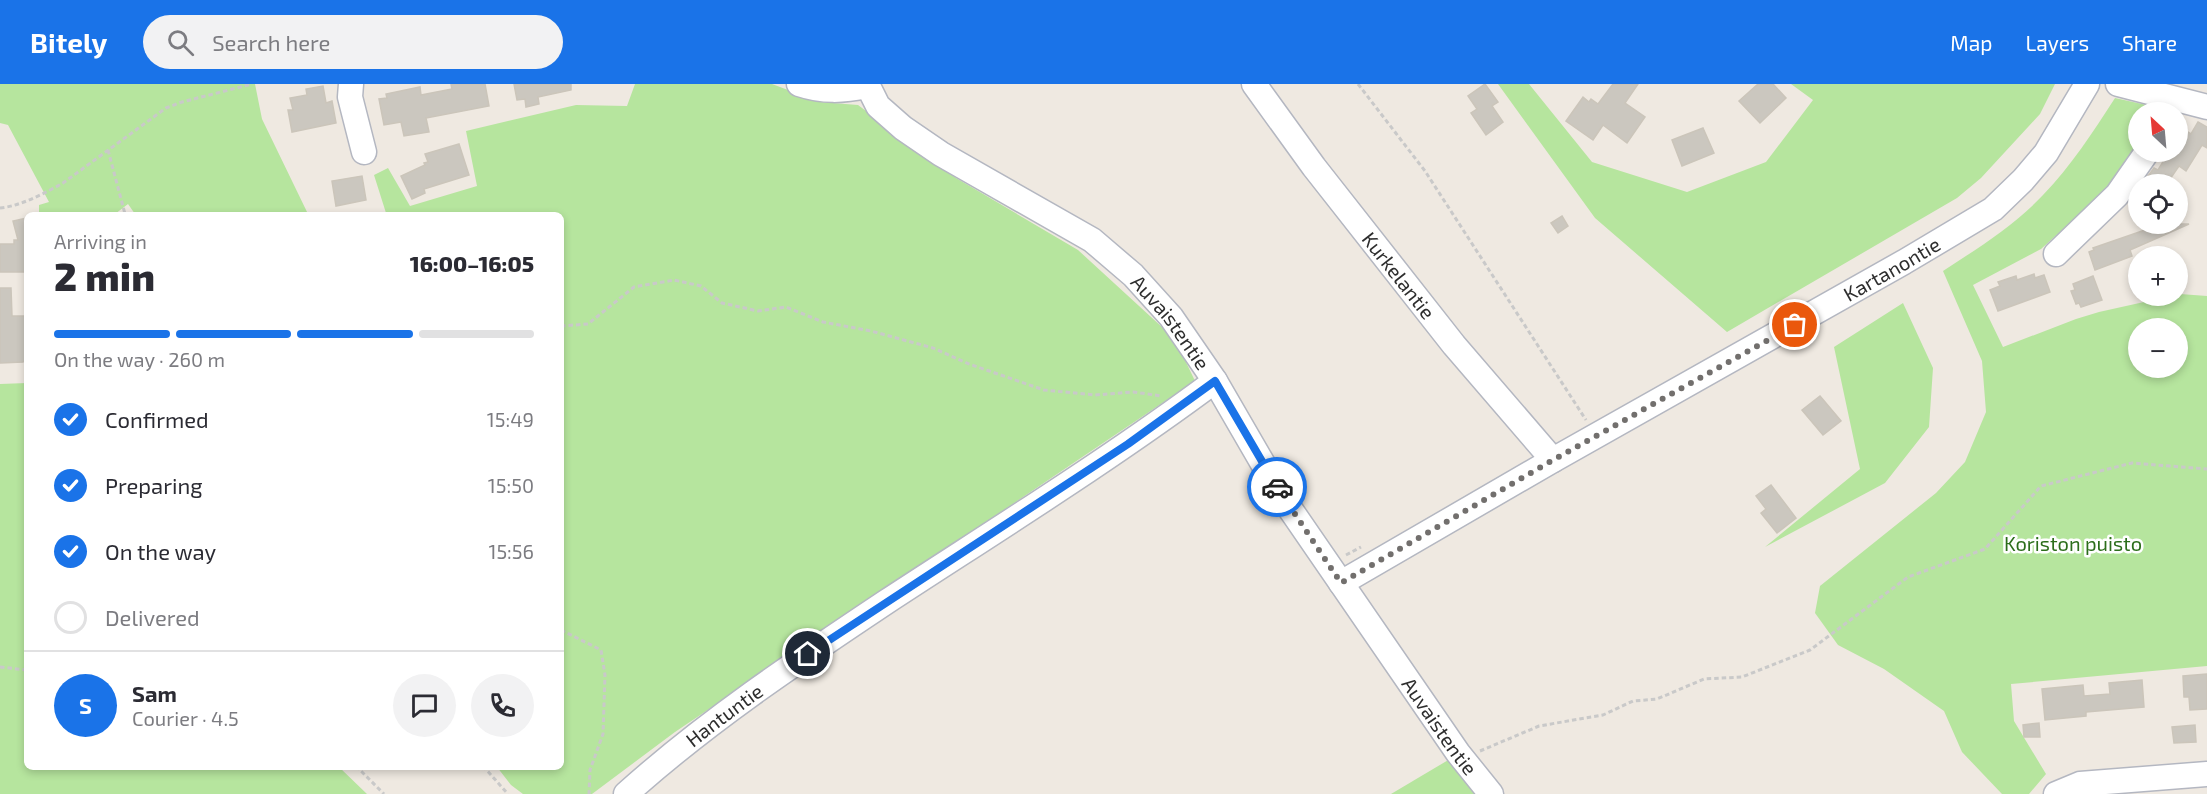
<!DOCTYPE html>
<meta charset="utf-8">
<style>
:root{--surface:#fff;--page:#f2f2f3;--text:#2b2b33;--muted:#7c7c81;--line:#e1e1e2;--accent:#1a73e8}
body{margin:0;font-family:"Exo 2",sans-serif;background:var(--page);color:var(--text);height:100vh;display:flex;flex-direction:column;font-size:22px;white-space:nowrap}
*{box-sizing:border-box;margin:0}
p{font-size:20px;color:var(--muted)}
.icon{flex:none;width:33px;height:33px;fill:none;stroke:currentColor;stroke-width:2;stroke-linecap:round;stroke-linejoin:round}
.map{position:relative;flex:1;overflow:hidden}
.side{position:absolute;left:24px;top:128px;width:540px;height:558px;display:flex;flex-direction:column;background:var(--surface);border-radius:9px;box-shadow:0 3px 9px #0003}
.side>*{flex:none}
.needle{width:39px;rotate:334deg}
.controls{position:absolute;left:2128px;top:18px;display:grid;gap:12px}
.controls a{display:grid;place-items:center;width:60px;height:60px;border-radius:50%;background:var(--surface);box-shadow:0 3px 9px #0003;font-size:30px}
.pin{position:absolute;display:grid;place-items:center;width:51px;height:51px;color:#fff;margin:-26px;border:3px solid #fff;border-radius:50%;box-shadow:0 2px 6px #0007}
.courier{position:absolute;display:grid;place-items:center;width:60px;height:60px;margin:-30px;border:4px solid #1a73e8;border-radius:50%;background:#fff;color:#222;box-shadow:0 2px 8px #0007}
.overview em{font-style:normal;font-weight:800}
.overview div{display:flex;flex-direction:column-reverse}
.overview{display:flex;align-items:center;justify-content:space-between;height:102px;padding:0 30px}
h1{font-size:39px;font-weight:800;line-height:45px}
.bar{display:grid;grid-template-columns:repeat(4,1fr);gap:9px 6px;align-content:center;height:72px;padding:0 30px}
.bar i{height:8px;border-radius:4px;background:var(--line)}
.bar .on{background:var(--accent)}
.bar p{grid-column:span 4}
.line{display:flex;align-items:center;gap:15px;padding:0 30px;border-top:2px solid var(--line)}
.line div{flex:1}
.round{display:grid;place-items:center;flex:none;width:63px;height:63px;border-radius:32px;background:var(--page)}
ol{padding:0 30px;list-style:none}
li{display:flex;align-items:center;gap:18px;height:66px}
li p{margin-inline-start:auto}
li .icon{padding:6px;border-radius:50%;background:var(--accent);color:#fff;stroke-width:4}
li:last-child{color:var(--muted)}
li i{width:33px;height:33px;border:3px solid var(--line);border-radius:50%}
header{display:flex;align-items:center;gap:36px;box-sizing:border-box;height:84px;padding:0 30px;background:var(--accent);color:#fff}
header strong{font-size:28px}
nav{display:flex;gap:33px;margin-inline-start:auto;font-size:21px}
.search{width:420px;height:54px;background:var(--page);display:flex;align-items:center;gap:15px;box-sizing:border-box;padding:0 21px;border-radius:33px;color:var(--muted);font-size:22px}
.map>svg:first-child{display:block}
.green{fill:#b6e59e;fill-rule:evenodd}
.building{fill:#cbc7bf;stroke:#cbc5ba;stroke-width:1.5}
.lines{fill:none;stroke-linecap:round;stroke-linejoin:round}
.minor-casing{stroke:#b4b7c1;stroke-width:27}
.path{stroke:#c9c9c9;stroke-width:3;stroke-dasharray:4.5 3;stroke-linecap:butt}
.minor{stroke:#fff;stroke-width:24}
.done{stroke:#726f6d;stroke-width:6;stroke-dasharray:0 10.8}
.route{stroke:#1a73e8;stroke-width:8}
.labels{text-anchor:middle;dominant-baseline:central;stroke-width:5;stroke-linejoin:round;paint-order:stroke}
.street-label{font-size:20px;fill:#2e2e2e;stroke:#fff}
.park-label{font-size:20px;fill:#2c6e1b;stroke:#fff}
</style>
<header>
<strong>Bitely</strong>
<div class="search"><svg class="icon" aria-label="search" viewBox="0 0 24 24"><circle cx="10" cy="10" r="6"/><path d="M15 15l6 6"/></svg>Search here</div>
<nav><a>Map</a><a>Layers</a><a>Share</a></nav>
</header>
<div class="map">
<svg width="2207" height="710" viewBox="0 0 2207 710">
<rect width="100%" height="100%" fill="#efe9e1"/>
<g class="green">
<path d="M0,0H255L262,35L308,130H135L128,120L115,130H39V121L49,118L8,41L0,39Z"/>
<path d="M635,0H772L820,18L858,21L956,94L1078,166L1175,255L1195,297L675,648L592,710H523L511,701L497,683L561,682V130H383L386,129L374,91L388,84L410,122L477,102L466,47L576,21L627,22Z"/>
<path d="M1498,0H1529L1592,78L1687,108L1766,78L1813,16L1791,0H2055L2040,30L1981,94L1957,114L1727,248L1595,134Z"/>
<path d="M2115,14L2160,24L2158,28H2139V64L2111,102L2041,165L1973,201L2003,263L2076,235L2099,228L2180,210L2207,212V582L2011,600L2014,637L2046,690L2029,710H2002L1962,668L1944,627L1884,585L1838,561L1815,529L1820,502L1936,409L1965,378L1986,328L1982,277L1943,187C1978,164 2014,142 2043,111C2071,82 2093,48 2115,14ZM2139,244H2178V284H2139Z"/>
<path d="M1903,219L1933,284L1929,343L1885,399L1765,463L1860,385L1834,263Z"/>
<path d="M27,299V682H193L196,685L204,682L339,683L367,710H0V300Z"/>
<path d="M1450,675L1479,710H1391Z"/>
</g>
<g class="building">
<path d="M451,0H485L489,22L426,34L429,48L404,52L401,38L384,41L379,15L387,14L386,10L420,3L421,11L452,5Z"/>
<path d="M514,0H571V6L538,13L539,20L526,23L525,15L517,16Z"/>
<path d="M1485,0L1498,18L1492,22L1503,38L1486,51L1471,29L1477,25L1468,12Z"/>
<path d="M1613,0H1638L1625,19L1645,33L1627,59L1603,41L1593,56L1566,37L1583,13L1589,18L1591,15L1598,20Z"/>
<path d="M1758,0H1773L1786,14L1760,39L1739,17Z"/>
<path d="M323,2L326,19L332,17L336,39L292,48L288,26H293L290,14L307,11L306,5Z"/>
<path d="M2198,38L2207,43V64L2202,61L2186,87L2179,82L2170,95L2178,100H2142L2154,84L2158,86L2169,68H2178V53L2183,45L2191,50Z"/>
<path d="M1703,44L1714,69L1682,82L1672,56Z"/>
<path d="M459,60L469,91L424,105L425,109L412,115L401,92L425,81L424,79L428,78L425,70Z"/>
<path d="M362,92L366,116L336,122L332,97Z"/>
<path d="M1562,132L1568,142L1558,149L1551,139Z"/>
<path d="M27,134V188H0V160H14V156H18L13,137Z"/>
<path d="M2178,136L2179,140H2189L2130,166L2132,172L2095,186L2089,168L2094,166L2093,164L2145,146L2143,140H2178Z"/>
<path d="M2034,190L2035,194L2044,191L2050,208L1998,227L1990,206L2000,202L1998,198L2016,192L2017,196Z"/>
<path d="M2093,192L2102,216L2081,223L2079,219L2076,220L2071,207L2075,206L2073,200Z"/>
<path d="M0,204H11L12,232H27V274L23,278L0,279Z"/>
<path d="M1820,312L1841,337L1823,351L1802,326Z"/>
<path d="M1771,401L1796,434L1777,449L1761,429L1766,425L1756,412Z"/>
<path d="M2207,590V625L2190,626L2189,613H2184L2183,592Z"/>
<path d="M2142,596L2144,623L2086,628V632L2045,636L2042,605L2083,601L2084,612L2110,610L2109,599Z"/>
<path d="M2039,639L2040,653H2024L2023,641Z"/>
<path d="M2195,641L2196,658L2174,659L2172,643Z"/>
</g>
<g class="lines">
<defs>
<g id="minor">
<path d="M351,0L350,13L364,68"/>
<path d="M799,0C823,8 843,7 867,2"/>
<path id="s1" d="M867,0L878,22L903,44L941,70L1092,156L1133,191L1171,233L1215,297L1284,416L1458,669L1491,710"/>
<path id="s2" d="M1254,0L1314,83L1454,261L1553,376"/>
<path d="M2118,0L2207,23"/>
<path d="M2056,170L2117,111L2147,68"/>
<path id="s3" d="M1341,499L1553,376L1904,178L1993,125L2023,96L2046,69L2087,0"/>
<path id="s4" d="M626,710C706,638 796,578 886,518C996,446 1109,376 1215,297"/>
<path d="M2056,710L2080,700L2207,690"/>
</g>
</defs>
<use href="#minor" class="minor-casing"/>
<g class="path">
<path d="M1358,0L1425,87L1586,336"/>
<path d="M108,66L125,130"/>
<path d="M0,124C21,122 45,109 63,99L166,24L182,18L252,0"/>
<path d="M561,242L588,240L634,203L674,196L701,202L722,219L758,227L786,223L823,238L871,247L933,264L969,280L1044,306L1095,311L1133,308L1162,312"/>
<path d="M1346,471L1361,463"/>
<path d="M561,546L601,566L605,591L603,650L590,686L589,710"/>
<path d="M0,583L27,586"/>
<path d="M1480,667L1539,642L1603,631L1633,617L1657,615L1704,595L1742,593L1810,566L1908,493L1985,465L2041,402L2132,379L2207,385"/>
<path d="M356,682L384,710"/>
<path d="M483,682L508,710"/>
</g>
<use href="#minor" class="minor"/>
</g>
<g class="lines">
<path class="done" d="M1277,403L1341,499L1553,376L1795,241"/>
<path class="route" d="M808,570L1128,360L1215,297L1277,403"/>
</g>
<g class="labels">
<g class="street-label">
<text stroke="none"><textPath href="#s3" startOffset="634">Kartanontie</textPath></text>
<text stroke="none"><textPath href="#s2" startOffset="240">Kurkelantie</textPath></text>
<text stroke="none"><textPath href="#s1" startOffset="392">Auvaistentie</textPath></text>
<text stroke="none"><textPath href="#s4" startOffset="126">Hantuntie</textPath></text>
<text stroke="none"><textPath href="#s1" startOffset="878">Auvaistentie</textPath></text>
</g>
<g class="park-label">
<text x="2073" y="459">Koriston puisto</text>
</g>
</g>
</svg>
<div class="controls">
<a><svg class="needle" viewBox="-14 -14 28 28"><path d="M0-13l5 13h-10z" fill="#e53935"/><path d="M0 13l5-13h-10z" fill="#7c7c81"/></svg></a>
<a><svg class="icon" aria-label="locate" viewBox="0 0 24 24"><circle cx="12" cy="12" r="6"/><path d="M12 2v4M12 18v4M2 12h4M18 12h4"/></svg></a>
<a>+</a>
<a>−</a>
</div>
<div class="pin" style="left:1795px;top:241px;background:#ea580c"><svg class="icon" aria-label="bag" viewBox="0 0 24 24"><path d="M5 8h14l-1 12H6zM9 8a3 3 0 0 1 6 0"/></svg></div>
<div class="pin" style="left:808px;top:570px;background:#1f2937"><svg class="icon" aria-label="home" viewBox="0 0 24 24"><path d="M3 11l9-7 9 7M6 9v11h12V9"/></svg></div>
<div class="courier" style="left:1277px;top:403px"><svg class="icon" aria-label="car" viewBox="0 0 24 24"><path d="M5 17H2v-5l4-1 3-4h7l3 4 3 1v5h-3M9 17h6M6 11h13"/><circle cx="7" cy="17" r="2"/><circle cx="17" cy="17" r="2"/></svg></div>
<section class="side">
<div class="overview"><div><h1>2 min</h1><p>Arriving in</p></div><em>16:00–16:05</em></div>
<div class="bar"><i class="on"></i><i class="on"></i><i class="on"></i><i></i><p>On the way · 260 m</p></div>
<ol>
<li><svg class="icon" aria-label="check" viewBox="0 0 24 24"><path d="M5 12l5 5 9-10"/></svg>Confirmed<p>15:49</p></li>
<li><svg class="icon" aria-label="check" viewBox="0 0 24 24"><path d="M5 12l5 5 9-10"/></svg>Preparing<p>15:50</p></li>
<li><svg class="icon" aria-label="check" viewBox="0 0 24 24"><path d="M5 12l5 5 9-10"/></svg>On the way<p>15:56</p></li>
<li><i></i>Delivered</li>
</ol>
<div class="line" style="height:108px"><b class="round" style="background:var(--accent);color:#fff">S</b><div><b>Sam</b><p>Courier · 4.5</p></div><a class="round"><svg class="icon" aria-label="chat" viewBox="0 0 24 24"><path d="M4 5h16v11H9l-5 4z"/></svg></a><a class="round"><svg class="icon" aria-label="phone" viewBox="0 0 24 24"><path d="M5 4h4l2 5-3 2q2 4 5 5l2-3 5 2v4C11 20 4 13 5 4z"/></svg></a></div>
</section>
</div>
